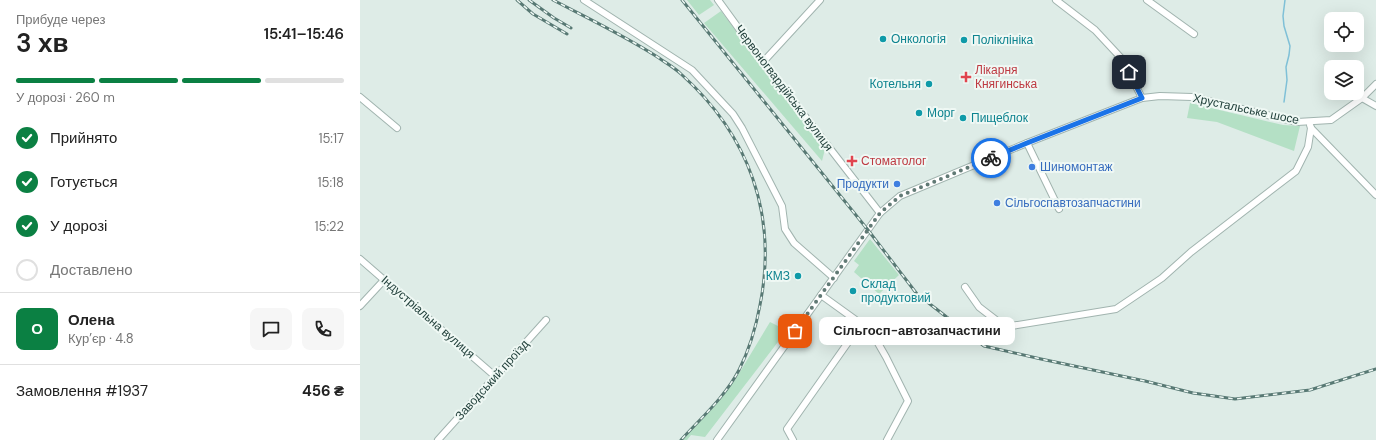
<!DOCTYPE html>
<html lang="uk">
<meta charset="utf-8">
<style>
:root{--surface:#fff;--page:#f6f6f6;--text:#222;--muted:#767676;--line:#e0e0e0;--accent:#0b8043}
body{margin:0;font-family:"DM Sans",sans-serif;background:var(--page);color:var(--text);height:100vh;display:flex;flex-direction:column;font-size:15px;white-space:nowrap}
*{box-sizing:border-box;margin:0}
p{font-size:13px;color:var(--muted)}
.icon{flex:none;width:22px;height:22px;fill:none;stroke:currentColor;stroke-width:2;stroke-linecap:round;stroke-linejoin:round}
.map{position:relative;flex:1;overflow:hidden}
.sheet{display:flex;flex-direction:column;background:var(--surface);width:360px}
.sheet>*{flex:none}
.controls{position:absolute;left:964px;top:12px;display:grid;gap:8px}
.controls a{display:grid;place-items:center;width:40px;height:40px;border-radius:8px;background:var(--surface);box-shadow:0 4px 16px #0002;font-size:20px}
.pin{position:absolute;display:grid;place-items:center;width:34px;height:34px;color:#fff;margin:-17px;border-radius:8px;box-shadow:0 2px 6px #0006}
.courier{position:absolute;display:grid;place-items:center;width:40px;height:40px;margin:-20px;border:3px solid #1a73e8;border-radius:50%;background:#fff;color:#222;box-shadow:0 1px 5px #0007}
.bubble{position:absolute;height:28px;border-radius:8px;background:var(--surface);box-shadow:0 4px 16px #0002;font-size:13px;font-weight:600;line-height:28px;text-align:center}
.head em{font-style:normal;font-weight:600}
.head div{display:flex;flex-direction:column-reverse}
.head{display:flex;align-items:center;justify-content:space-between;height:68px;padding:0 16px}
h1{font-size:26px;font-weight:600;line-height:30px}
.bar{display:grid;grid-template-columns:repeat(4,1fr);gap:6px 4px;align-content:center;height:48px;padding:0 16px}
.bar i{height:5px;border-radius:3px;background:var(--line)}
.bar .on{background:var(--accent)}
.bar p{grid-column:span 4}
.line{display:flex;align-items:center;gap:10px;padding:0 16px;border-top:1px solid var(--line)}
.line div{flex:1}
.round{display:grid;place-items:center;flex:none;width:42px;height:42px;border-radius:8px;background:var(--page)}
ol{padding:0 16px;list-style:none}
li{display:flex;align-items:center;gap:12px;height:44px}
li p{margin-inline-start:auto}
li .icon{padding:4px;border-radius:50%;background:var(--accent);color:#fff;stroke-width:4}
li:last-child{color:var(--muted)}
li i{width:22px;height:22px;border:2px solid var(--line);border-radius:50%}
main{display:flex;flex:1;min-height:0}
.map>svg:first-child{display:block}
.green{fill:#b4e0c5}
.lines{fill:none;stroke-linecap:round;stroke-linejoin:round}
.stream{stroke:#7fc0d7;stroke-width:1.5}
.minor-casing{stroke:#a1b4af;stroke-width:8}
.minor{stroke:#fff;stroke-width:6}
.rail-casing{stroke:#587974;stroke-width:3}
.rail{stroke:#eff8f4;stroke-width:1.5;stroke-dasharray:4.5;stroke-linecap:butt}
.done{stroke:#617a75;stroke-width:4;stroke-dasharray:0 7.2}
.route{stroke:#1a73e8;stroke-width:5}
.culture-dot{fill:#0f9aa8;stroke:#eff8f4;stroke-width:1.5}
.health-dot{fill:#e0444e;stroke:#eff8f4;stroke-width:1.5}
.shop-dot{fill:#3f7fe0;stroke:#eff8f4;stroke-width:1.5}
.labels{text-anchor:middle;dominant-baseline:central;stroke-width:4;stroke-linejoin:round;paint-order:stroke}
.culture-label{font-size:12px;fill:#0d838f;stroke:#eff8f4;text-anchor:start}
.health-label{font-size:12px;fill:#be3a42;stroke:#eff8f4;text-anchor:start}
.street-label{font-size:12px;fill:#1e3d38;stroke:#eff8f4}
.shop-label{font-size:12px;fill:#366cbe;stroke:#eff8f4;text-anchor:start}
</style>
<main>
<section class="sheet">
<div class="head"><div><h1>3 хв</h1><p>Прибуде через</p></div><em>15:41–15:46</em></div>
<div class="bar"><i class="on"></i><i class="on"></i><i class="on"></i><i></i><p>У дорозі · 260 m</p></div>
<ol>
<li><svg class="icon" aria-label="check" viewBox="0 0 24 24"><path d="M5 12l5 5 9-10"/></svg>Прийнято<p>15:17</p></li>
<li><svg class="icon" aria-label="check" viewBox="0 0 24 24"><path d="M5 12l5 5 9-10"/></svg>Готується<p>15:18</p></li>
<li><svg class="icon" aria-label="check" viewBox="0 0 24 24"><path d="M5 12l5 5 9-10"/></svg>У дорозі<p>15:22</p></li>
<li><i></i>Доставлено</li>
</ol>
<div class="line" style="height:72px"><b class="round" style="background:var(--accent);color:#fff">О</b><div><b>Олена</b><p>Кур’єр · 4.8</p></div><a class="round"><svg class="icon" aria-label="chat" viewBox="0 0 24 24"><path d="M4 5h16v11H9l-5 4z"/></svg></a><a class="round"><svg class="icon" aria-label="phone" viewBox="0 0 24 24"><path d="M5 4h4l2 5-3 2q2 4 5 5l2-3 5 2v4C11 20 4 13 5 4z"/></svg></a></div>
<div class="line" style="height:52px"><div>Замовлення #1937</div><b>456 ₴</b></div>
</section>
<div class="map">
<svg width="1016" height="440" viewBox="0 0 1016 440">
<rect width="100%" height="100%" fill="#deece7"/>
<g class="green">
<path d="M327,0H350L354,5L339,15Z"/>
<path d="M361,11L465,149L462,161L344,23Z"/>
<path d="M830,103L923,125L940,126L934,151L857,122L827,118Z"/>
<path d="M510,239L539,275L519,294L494,272L499,265L494,261Z"/>
<path d="M410,322L426,330L421,338L345,437L331,435L327,440H322L375,380Z"/>
</g>
<g class="lines">
<path class="stream" d="M924,102L927,80L926,67L929,55L930,46L924,26L923,16L925,0"/>
<defs>
<g id="minor">
<path d="M224,0L332,70L373,114L382,128L422,206L425,229L434,243L474,278"/>
<path d="M358,0L403,62L520,213"/>
<path d="M696,0L735,30L762,59L782,98"/>
<path d="M787,0L834,34"/>
<path d="M403,62L460,0"/>
<path d="M0,97L37,128"/>
<path d="M1002,98L1016,106"/>
<path d="M950,125L951,128L1016,195"/>
<path d="M667,143L699,209"/>
<path d="M0,259L136,377"/>
<path d="M605,287L619,307L645,327L756,309L802,278L831,252L936,171L948,147L951,128"/>
<path d="M461,295L511,331L526,357L548,401L527,440"/>
<path d="M0,306L25,279"/>
<path d="M78,440L186,320"/>
<path d="M357,440L520,213L540,196L667,143L782,98L800,96L832,97L937,122L971,120L1002,98L1016,84"/>
<path d="M433,440L427,429L501,324"/>
</g>
</defs>
<use href="#minor" class="minor-casing"/>
<use href="#minor" class="minor"/>
<defs>
<g id="rail">
<path d="M157,0L173,14L207,34"/>
<path d="M169,0L194,18L211,28"/>
<path d="M193,0C229,19 265,36 299,58C306,63 315,68 321,74C389,135 418,215 400,305C396,327 389,350 379,370C365,397 341,418 321,440"/>
<path d="M322,0L508,230L557,294L624,346L681,359L785,381L833,393L875,399L950,390L1016,369"/>
</g>
</defs>
<use href="#rail" class="rail-casing"/>
<use href="#rail" class="rail"/>
</g>
<g class="lines">
<path class="done" d="M435,331L520,213L540,196L631,158"/>
<path class="route" d="M631,158L667,143L782,98L769,72"/>
</g>
<g class="culture-dot">
<circle cx="523" cy="39" r="4"/>
<circle cx="604" cy="40" r="4"/>
<circle cx="569" cy="84" r="4"/>
<circle cx="559" cy="113" r="4"/>
<circle cx="603" cy="118" r="4"/>
<circle cx="438" cy="276" r="4"/>
<circle cx="493" cy="291" r="4"/>
</g>
<g class="health-dot">
<path d="M604 71h4v4h4v4h-4v4h-4v-4h-4v-4h4z"/>
<path d="M490 155h4v4h4v4h-4v4h-4v-4h-4v-4h4z"/>
</g>
<g class="shop-dot">
<circle cx="672" cy="167" r="4"/>
<circle cx="537" cy="184" r="4"/>
<circle cx="637" cy="203" r="4"/>
</g>
<g class="labels">
<g class="culture-label">
<text x="531" y="39">Онкологія</text>
<text x="612" y="40">Поліклініка</text>
<text x="561" y="84" text-anchor="end">Котельня</text>
<text x="567" y="113">Морг</text>
<text x="611" y="118">Пищеблок</text>
<text x="430" y="276" text-anchor="end">КМЗ</text>
<text x="501" y="284">Склад<tspan x="501" dy="14">продуктовий</tspan></text>
</g>
<g class="health-label">
<text x="615" y="70">Лікарня<tspan x="615" dy="14">Княгинська</tspan></text>
<text x="501" y="161">Стоматолог</text>
</g>
<g class="street-label">
<text transform="translate(424 88) rotate(53)">Червоногвардійська вулиця</text>
<text transform="translate(886 109) rotate(12)">Хрустальське шосе</text>
<text transform="translate(68 317) rotate(41)">Індустріальна вулиця</text>
<text transform="translate(132 380) rotate(-48)">Заводський проїзд</text>
</g>
<g class="shop-label">
<text x="680" y="167">Шиномонтаж</text>
<text x="529" y="184" text-anchor="end">Продукти</text>
<text x="645" y="203">Сільгоспавтозапчастини</text>
</g>
</g>
</svg>
<div class="controls">
<a><svg class="icon" aria-label="locate" viewBox="0 0 24 24"><circle cx="12" cy="12" r="6"/><path d="M12 2v4M12 18v4M2 12h4M18 12h4"/></svg></a>
<a><svg class="icon" aria-label="layers" viewBox="0 0 24 24"><path d="M12 4l9 5-9 5-9-5zM3 14l9 5 9-5"/></svg></a>
</div>
<div class="pin" style="left:435px;top:331px;background:#ea580c"><svg class="icon" aria-label="bag" viewBox="0 0 24 24"><path d="M5 8h14l-1 12H6zM9 8a3 3 0 0 1 6 0"/></svg></div>
<div class="pin" style="left:769px;top:72px;background:#1f2937"><svg class="icon" aria-label="home" viewBox="0 0 24 24"><path d="M3 11l9-7 9 7M6 9v11h12V9"/></svg></div>
<div class="courier" style="left:631px;top:158px"><svg class="icon" aria-label="bike" viewBox="0 0 24 24"><circle cx="6" cy="16" r="4"/><circle cx="18" cy="16" r="4"/><path d="M6 16l4-8h5l3 8M10 8l3 8H6M13 5h3"/></svg></div>
<div class="bubble" style="left:459px;top:317px;width:196px">Сільгосп-автозапчастини</div>
</div>
</main>
